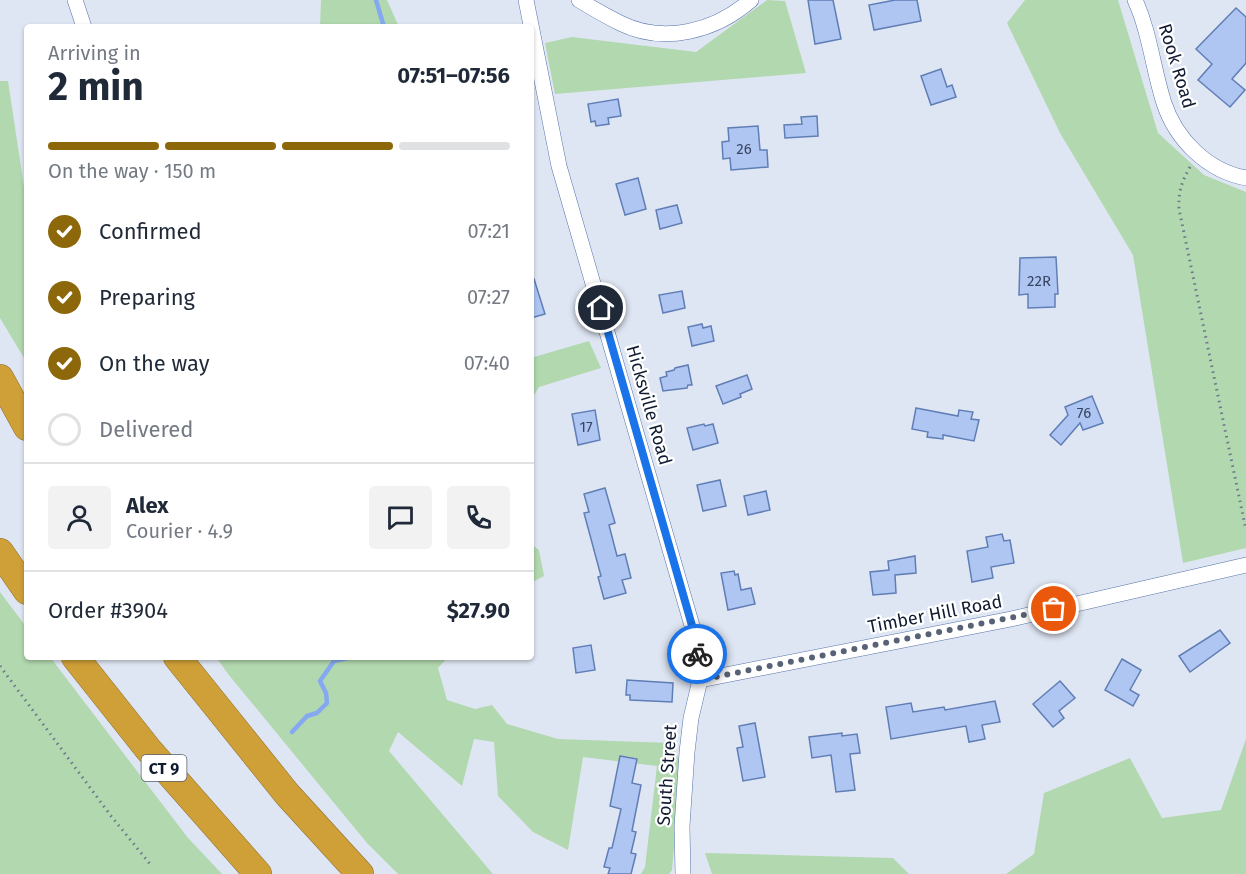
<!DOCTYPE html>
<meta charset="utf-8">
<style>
:root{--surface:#fff;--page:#f2f2f3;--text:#1f2937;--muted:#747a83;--line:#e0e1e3;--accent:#8d680a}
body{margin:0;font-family:"Fira Sans",sans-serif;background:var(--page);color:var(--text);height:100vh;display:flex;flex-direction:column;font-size:22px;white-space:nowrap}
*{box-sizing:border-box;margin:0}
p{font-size:20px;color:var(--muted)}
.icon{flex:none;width:33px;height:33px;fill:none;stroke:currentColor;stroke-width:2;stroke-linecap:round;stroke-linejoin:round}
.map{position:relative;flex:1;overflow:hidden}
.details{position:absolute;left:24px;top:24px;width:510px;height:636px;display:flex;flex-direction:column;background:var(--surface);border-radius:6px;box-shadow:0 2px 4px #0004}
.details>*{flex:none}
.pin{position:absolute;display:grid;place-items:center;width:51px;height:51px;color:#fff;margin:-26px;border:3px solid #fff;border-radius:50%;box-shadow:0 2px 6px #0007}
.courier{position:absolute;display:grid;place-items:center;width:60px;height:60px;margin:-30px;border:4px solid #1a73e8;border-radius:50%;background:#fff;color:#222;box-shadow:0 2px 8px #0007}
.summary em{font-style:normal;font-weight:700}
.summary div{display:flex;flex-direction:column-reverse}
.summary{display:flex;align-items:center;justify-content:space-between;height:102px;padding:0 24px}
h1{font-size:39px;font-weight:700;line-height:45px}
.bar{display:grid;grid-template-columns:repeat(4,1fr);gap:9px 6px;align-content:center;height:72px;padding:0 24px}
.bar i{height:8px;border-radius:4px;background:var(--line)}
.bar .selected{background:var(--accent)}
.bar p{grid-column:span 4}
.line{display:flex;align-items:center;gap:15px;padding:0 24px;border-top:2px solid var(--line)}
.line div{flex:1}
.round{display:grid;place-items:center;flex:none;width:63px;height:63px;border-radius:6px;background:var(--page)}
ol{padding:0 24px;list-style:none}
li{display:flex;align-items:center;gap:18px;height:66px}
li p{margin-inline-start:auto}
li .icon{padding:6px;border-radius:50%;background:var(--accent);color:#fff;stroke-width:4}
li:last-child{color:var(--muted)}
li i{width:33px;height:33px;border:3px solid var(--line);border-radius:50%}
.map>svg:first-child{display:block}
.green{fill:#b2d8af}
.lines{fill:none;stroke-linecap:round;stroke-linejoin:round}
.stream{stroke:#84a9f1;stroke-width:4.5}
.building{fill:#afc6f3;stroke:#607eb6;stroke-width:1.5}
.street-casing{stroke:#5572aa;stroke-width:16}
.highway-casing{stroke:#8c7136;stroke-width:28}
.path{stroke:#6f788a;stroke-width:3;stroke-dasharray:1.5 4.5;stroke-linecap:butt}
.street{stroke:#fff;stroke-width:15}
.highway{stroke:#cf9f38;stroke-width:27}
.done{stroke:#586276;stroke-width:6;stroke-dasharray:0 10.8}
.route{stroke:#1a73e8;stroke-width:8}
.labels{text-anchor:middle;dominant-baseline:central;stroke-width:4.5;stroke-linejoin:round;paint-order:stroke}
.number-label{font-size:15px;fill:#384662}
.shield{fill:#fff;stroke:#585f70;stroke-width:1.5}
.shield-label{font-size:16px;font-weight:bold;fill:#101b32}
.street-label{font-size:18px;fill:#101b32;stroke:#fff}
</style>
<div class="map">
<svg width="1246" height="874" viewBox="0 0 1246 874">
<rect width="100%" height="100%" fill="#dfe6f3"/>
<g class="green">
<path d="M321,0H387L399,27H320Z"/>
<path d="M767,0L785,1L806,73L555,94L545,43L572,37L696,52Z"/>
<path d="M1025,0H1118L1158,133L1204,175L1246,192V548L1183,563L1133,255L1060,133L1007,23Z"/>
<path d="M0,81H8L27,207V363L0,318Z"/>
<path d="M589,341L601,368L539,387L531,400V356L534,357Z"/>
<path d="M531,544L539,550L544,576L531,583Z"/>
<path d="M0,592L27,628V657H50L188,838L222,874H0Z"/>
<path d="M216,657H448L438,668L447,700L475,709L492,705L507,724L558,739L671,743L681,763L672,870L669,874H641L645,867L657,766L583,757L568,850L533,832L498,796L494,742L474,739L462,786L398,732L389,751L493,874H398L367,843L228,674Z"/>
<path d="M1246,739V874H1006L1034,854L1044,793L1130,758L1162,818L1221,810Z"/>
<path d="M705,853L893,858L909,874H712Z"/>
</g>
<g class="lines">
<g class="stream">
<path d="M376,0L384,27"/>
<path d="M292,732L307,716L317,713L327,703L326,693L320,681L334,661L352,657"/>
</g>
</g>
<g class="building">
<path d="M808,0H833L841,39L815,44Z"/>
<path d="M895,0H917L921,21L874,30L869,5Z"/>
<path d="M1236,8L1246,17V63L1232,79L1245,90L1230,107L1198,80L1212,64L1196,49Z"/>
<path d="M941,69L947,87L952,85L956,97L931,105L921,76Z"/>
<path d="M618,99L621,116L608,118L609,124L596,126L595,121L591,122L588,104Z"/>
<path d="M817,116L818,136L785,138L784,125L802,124L801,117Z"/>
<path d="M758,126L760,150H767L768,167L731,170L730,158L723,159L722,142L729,141L728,128Z"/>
<path d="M638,178L646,209L625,215L616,184Z"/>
<path d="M677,205L682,223L660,229L656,210Z"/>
<path d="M1056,257L1058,294H1055V307L1028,308V294L1019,295L1020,258Z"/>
<path d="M534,279L545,314L531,318V280Z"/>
<path d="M682,291L685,308L663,313L659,295Z"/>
<path d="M702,324L703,328L711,326L714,341L692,346L688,327Z"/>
<path d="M688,365L692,385H688L687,388L663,391L660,378L667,376L666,372L674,370L675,368Z"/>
<path d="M747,375L752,389L740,394L741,397L723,404L716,386Z"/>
<path d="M1092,396L1103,423L1083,430L1080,423L1061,445L1050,435L1068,415L1065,407Z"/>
<path d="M916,408L958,416L959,410L973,412L971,419L979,420L974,441L943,435V439L927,437L928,432L912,429Z"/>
<path d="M595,410L600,440L578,445L572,414Z"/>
<path d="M704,424L705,426L713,424L718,443L693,450L687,428Z"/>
<path d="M720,480L726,506L703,511L697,485Z"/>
<path d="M605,488L615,523L609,525L617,556L625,554L631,578L622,580L626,593L604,599L598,577L601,576L584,513L589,512L584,494Z"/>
<path d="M766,491L770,510L748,515L744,496Z"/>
<path d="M1002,534L1004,541L1010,540L1014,563L991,567L993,578L972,582L967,551L988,547L986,537Z"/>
<path d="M915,556L916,573L895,575L896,593L873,595L870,572L889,570L888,561Z"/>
<path d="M734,571L735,575L738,574L741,590L751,588L755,604L728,610L721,573Z"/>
<path d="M1220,630L1230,643L1190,672L1179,656Z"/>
<path d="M591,645L595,670L576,673L573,648Z"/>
<path d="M1122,659L1141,670L1130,690L1139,695L1133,706L1105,690Z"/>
<path d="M627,680L673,683L672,702L630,700V695H626Z"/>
<path d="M1060,681L1075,698L1059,711L1064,718L1053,727L1033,704Z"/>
<path d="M995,701L1000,722L982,725L985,739L969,742L966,726L891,739L886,707L911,703L913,712L944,707L945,710Z"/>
<path d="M755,723L765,777L743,781L737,748L743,747L739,726Z"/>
<path d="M842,733V736L857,734L860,753L850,754L855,790L836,792L831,755L812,758L809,737Z"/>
<path d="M620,756L637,759L632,783L641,785L632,831L636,832L631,853L636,854L631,874H608L610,868L604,867L609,848H612L621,809L610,806Z"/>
</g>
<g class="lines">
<defs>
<g id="street">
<path d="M75,0L84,27"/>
<path d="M526,0L559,166L695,636L700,680L691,718L687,752L682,826L683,874"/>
<path d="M579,0C592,8 606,16 620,23C664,45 716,31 751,0"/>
<path d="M1135,0C1150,33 1153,69 1164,103C1176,140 1208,171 1246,178"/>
<path d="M700,680L1011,619L1246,565"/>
</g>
<g id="highway">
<path d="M0,378L27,427"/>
<path d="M0,552L27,591"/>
<path d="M75,657L148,749L258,874"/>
<path d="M177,657L287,794L360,874"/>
</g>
</defs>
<use href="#street" class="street-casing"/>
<use href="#highway" class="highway-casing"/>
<g class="path">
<path d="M1190,167C1182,181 1178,192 1179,209L1246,530"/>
<path d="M0,666L111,816L150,864"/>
</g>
<use href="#street" class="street"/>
<use href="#highway" class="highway"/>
</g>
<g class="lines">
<path class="done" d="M697,654L700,680L1054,609"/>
<path class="route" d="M601,308L695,636L697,654"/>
</g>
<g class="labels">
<g class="number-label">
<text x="744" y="149">26</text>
<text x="1039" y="281">22R</text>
<text x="1084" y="413">76</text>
<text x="586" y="427">17</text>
</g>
<rect class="shield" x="141.5" y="755" width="45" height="26" rx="4.5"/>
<g class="shield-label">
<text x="164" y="768">CT 9</text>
</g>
<g class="street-label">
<text transform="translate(1177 66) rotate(73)">Rook Road</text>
<text transform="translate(649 405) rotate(74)">Hicksville Road</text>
<text transform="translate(935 614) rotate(-11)">Timber Hill Road</text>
<text transform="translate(667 775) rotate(-86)">South Street</text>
</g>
</g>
</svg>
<div class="pin" style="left:1054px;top:609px;background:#ea580c"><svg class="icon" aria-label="bag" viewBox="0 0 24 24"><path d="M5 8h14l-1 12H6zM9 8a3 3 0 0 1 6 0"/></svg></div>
<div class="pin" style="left:601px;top:308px;background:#1f2937"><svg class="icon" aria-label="home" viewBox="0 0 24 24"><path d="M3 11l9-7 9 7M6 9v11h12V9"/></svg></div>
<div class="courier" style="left:697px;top:654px"><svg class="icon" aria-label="bike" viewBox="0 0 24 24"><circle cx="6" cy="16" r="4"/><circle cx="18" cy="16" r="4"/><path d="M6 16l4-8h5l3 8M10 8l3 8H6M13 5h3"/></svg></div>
<section class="details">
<div class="summary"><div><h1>2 min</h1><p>Arriving in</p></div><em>07:51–07:56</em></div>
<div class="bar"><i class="selected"></i><i class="selected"></i><i class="selected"></i><i></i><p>On the way · 150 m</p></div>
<ol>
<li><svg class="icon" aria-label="check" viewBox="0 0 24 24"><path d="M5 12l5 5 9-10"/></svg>Confirmed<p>07:21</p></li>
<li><svg class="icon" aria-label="check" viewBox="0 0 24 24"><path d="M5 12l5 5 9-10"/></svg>Preparing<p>07:27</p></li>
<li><svg class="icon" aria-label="check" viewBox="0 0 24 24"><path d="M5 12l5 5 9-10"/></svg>On the way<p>07:40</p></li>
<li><i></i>Delivered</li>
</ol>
<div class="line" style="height:108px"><a class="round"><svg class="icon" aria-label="person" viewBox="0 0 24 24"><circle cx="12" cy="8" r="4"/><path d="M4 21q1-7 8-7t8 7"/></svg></a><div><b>Alex</b><p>Courier · 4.9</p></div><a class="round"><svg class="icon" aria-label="chat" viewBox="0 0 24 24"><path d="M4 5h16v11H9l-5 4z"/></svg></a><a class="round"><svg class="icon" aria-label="phone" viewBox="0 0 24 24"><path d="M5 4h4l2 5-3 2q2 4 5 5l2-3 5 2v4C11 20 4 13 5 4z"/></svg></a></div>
<div class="line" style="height:78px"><div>Order #3904</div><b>$27.90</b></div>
</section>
</div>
